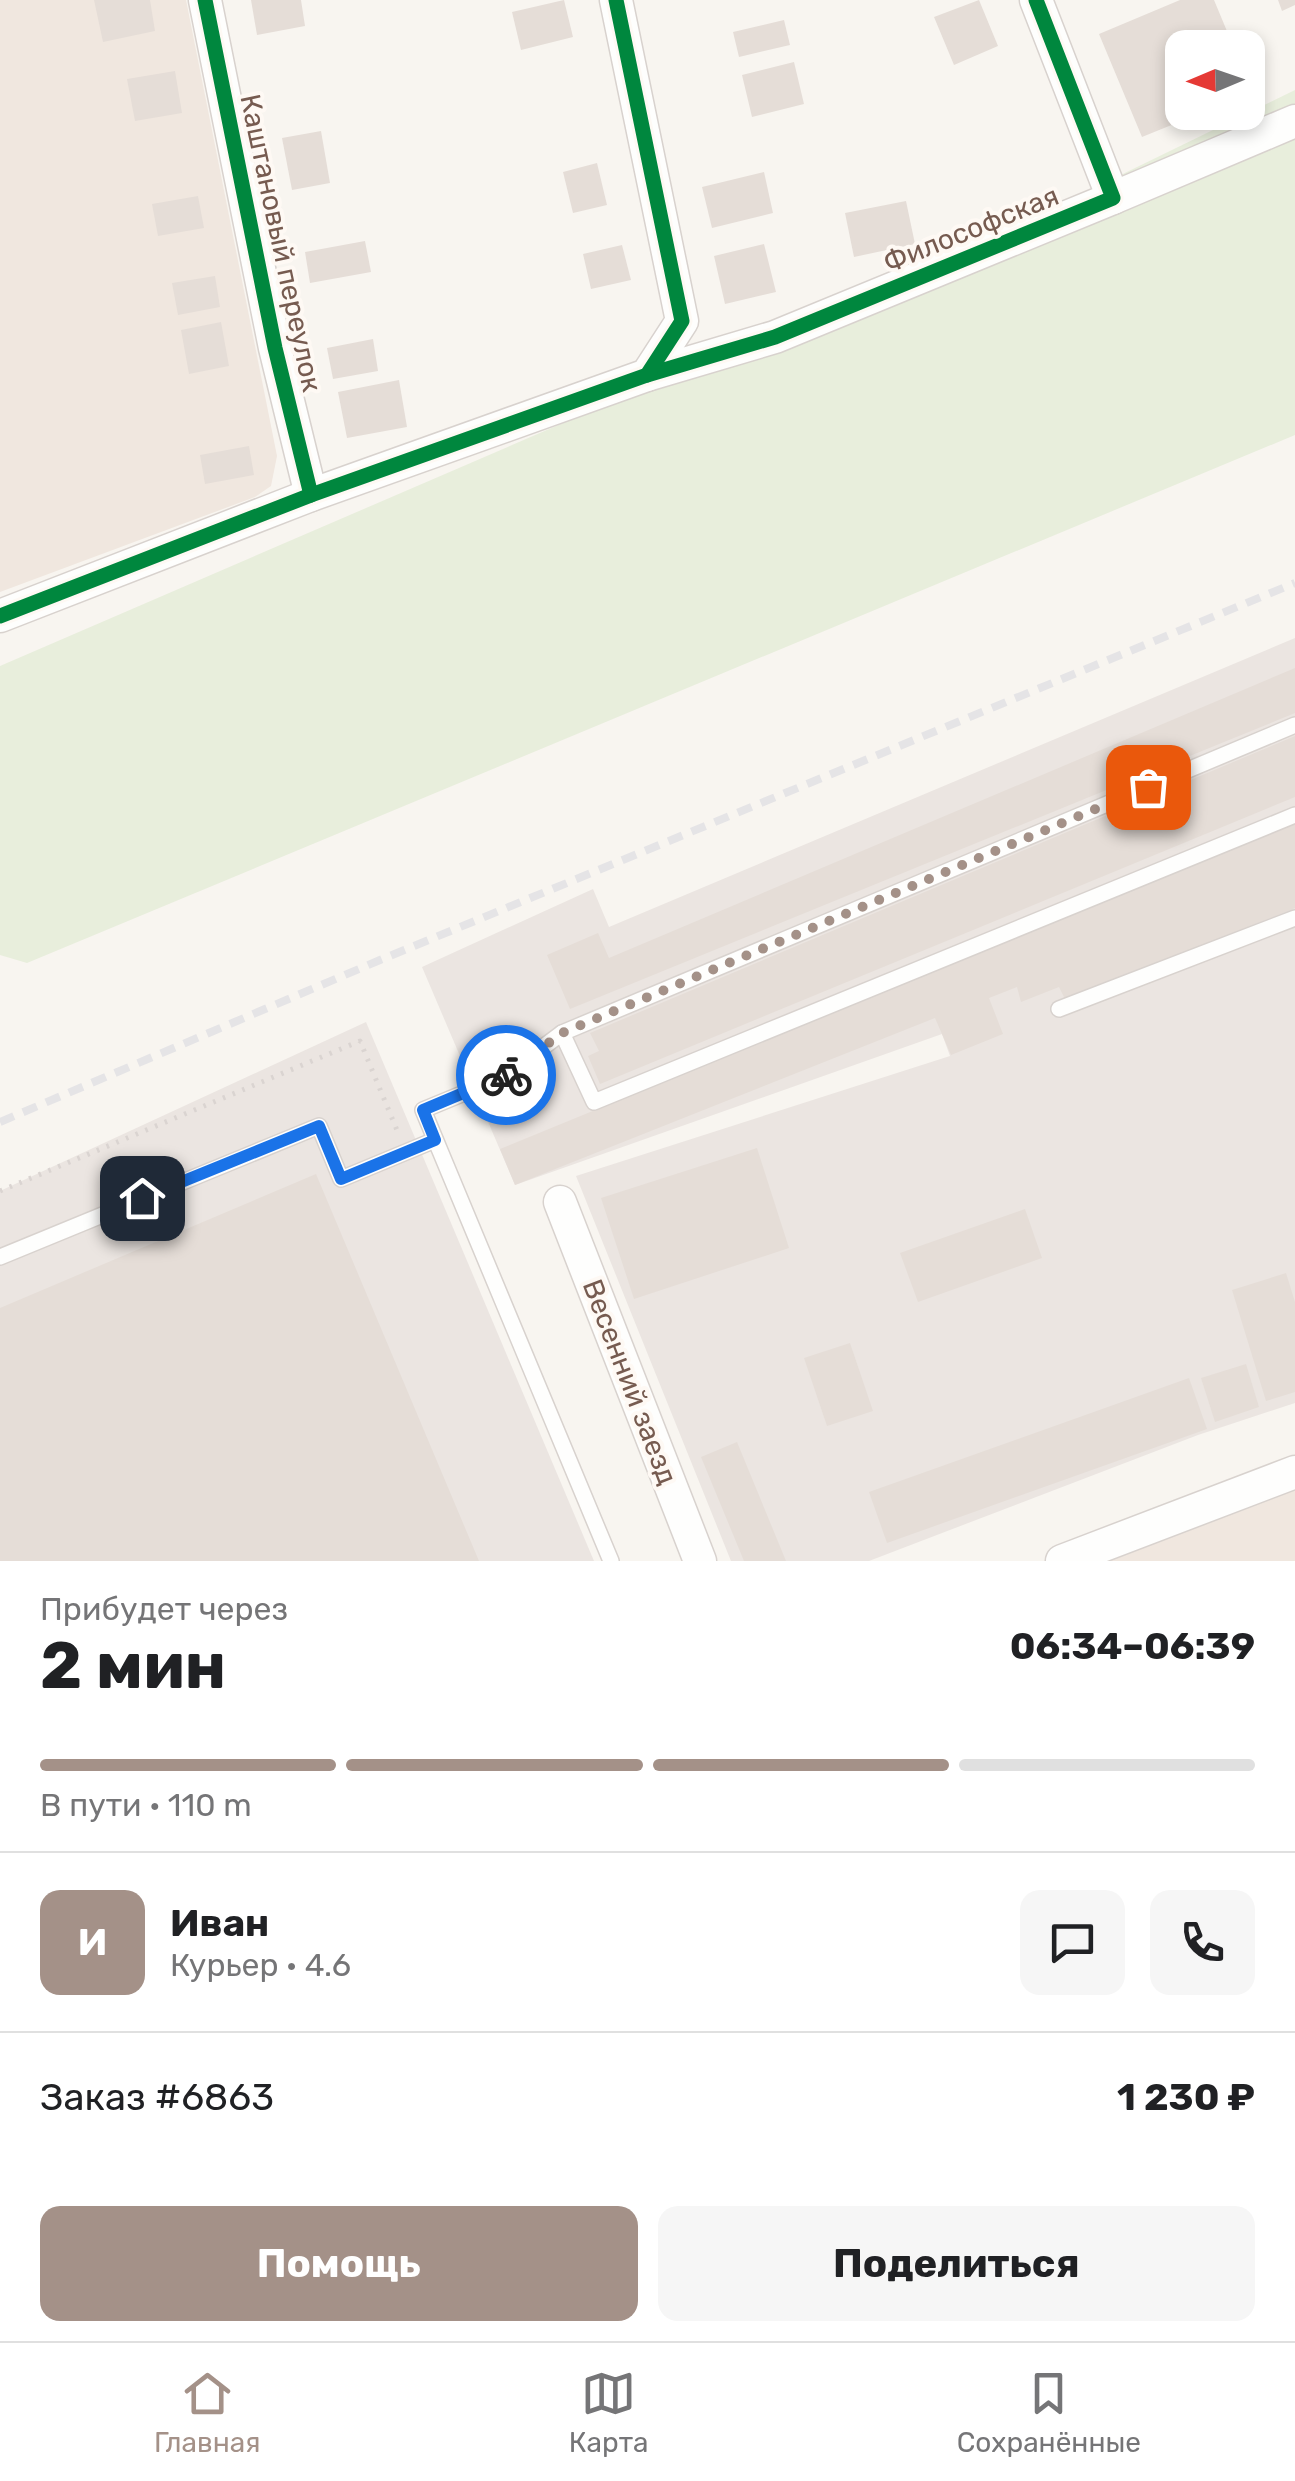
<!DOCTYPE html>
<html lang="ru">
<meta charset="utf-8">
<style>
:root{--surface:#fff;--page:#f6f6f6;--text:#202124;--muted:#757577;--line:#e0e0e0;--accent:#a49188}
body{margin:0;font-family:Rubik,sans-serif;background:var(--page);color:var(--text);height:100vh;display:flex;flex-direction:column;font-size:38px;white-space:nowrap}
*{box-sizing:border-box;margin:0}
p{font-size:32px;color:var(--muted)}
.icon{flex:none;width:55px;height:55px;fill:none;stroke:currentColor;stroke-width:2;stroke-linecap:round;stroke-linejoin:round}
.map{position:relative;height:1561px;overflow:hidden}
.side{display:flex;flex-direction:column;background:var(--surface);flex:1}
.side>*{flex:none}
.needle{width:65px;rotate:268deg}
.tools{position:absolute;left:1165px;top:30px;display:grid;gap:20px}
.tools a{display:grid;place-items:center;width:100px;height:100px;border-radius:20px;background:var(--surface);box-shadow:0 5px 15px #0003;font-size:50px}
.pin{position:absolute;display:grid;place-items:center;width:85px;height:85px;color:#fff;margin:-42px;border-radius:20px;box-shadow:0 5px 15px #0006}
.courier{position:absolute;display:grid;place-items:center;width:100px;height:100px;margin:-50px;border:8px solid #1a73e8;border-radius:50%;background:#fff;color:#222;box-shadow:0 2px 12px #0007}
.summary em{font-style:normal;font-weight:700}
.summary div{display:flex;flex-direction:column-reverse}
.summary{display:flex;align-items:center;justify-content:space-between;height:170px;padding:0 40px}
h1{font-size:65px;font-weight:700;line-height:75px}
.bar{display:grid;grid-template-columns:repeat(4,1fr);gap:15px 10px;align-content:center;height:120px;padding:0 40px}
.bar i{height:12px;border-radius:8px;background:var(--line)}
.bar .selected{background:var(--accent)}
.bar p{grid-column:span 4}
.line{display:flex;align-items:center;gap:25px;padding:0 40px;border-top:2px solid var(--line)}
.line div{flex:1}
.round{display:grid;place-items:center;flex:none;width:105px;height:105px;border-radius:20px;background:var(--page)}
.button{display:flex;gap:20px;margin-top:auto;padding:20px 40px}
.button a{flex:1;height:115px;border-radius:20px;background:var(--accent);color:#fff;font-size:40px;font-weight:700;line-height:115px;text-align:center}
.button a+a{background:var(--page);color:var(--text)}
.tab-bar{display:flex;justify-content:space-around;align-items:center;height:140px;border-top:2px solid var(--line);background:var(--surface);font-size:28px;color:var(--muted)}
.tab-bar a{display:grid;justify-items:center;gap:5px}
.tab-bar .selected{color:var(--accent)}
.map>svg:first-child{display:block}
.residential{fill:#f0e7df}
.industrial{fill:#ebe5e1}
.green{fill:#e8eedc}
.building{fill:#e5ddd7}
.lines{fill:none;stroke-linecap:round;stroke-linejoin:round}
.service-casing{stroke:#d8d2ce;stroke-width:18}
.minor-casing{stroke:#d8d2ce;stroke-width:35}
.path{stroke:#dad4d1;stroke-width:5;stroke-dasharray:2.5 8;stroke-linecap:butt}
.service{stroke:#fefefd;stroke-width:15}
.minor{stroke:#fefefd;stroke-width:32}
.rail{stroke:#e5e4e6;stroke-width:8;stroke-dasharray:15 10;stroke-linecap:butt}
.cycleway-casing{stroke:#fef9f4;stroke-width:21}
.cycleway{stroke:#00873e;stroke-width:15}
.done{stroke:#a49188;stroke-width:10;stroke-dasharray:0 18}
.route{stroke:#1a73e8;stroke-width:12}
.labels{text-anchor:middle;dominant-baseline:central;stroke-width:8;stroke-linejoin:round;paint-order:stroke}
.street-label{font-size:28px;fill:#765b50;stroke:#fef9f4}
</style>
<div class="map">
<svg width="1295" height="1561" viewBox="0 0 1295 1561">
<rect width="100%" height="100%" fill="#f8f5f0"/>
<g class="residential">
<path d="M0,0H186L277,456L271,486L255,497L0,592Z"/>
<path d="M1295,1480V1561H1077Z"/>
</g>
<g class="industrial">
<path d="M1295,638V1403L1198,1435L869,1561H731L576,1176L950,1056L942,1034L515,1185L422,967L593,889L609,927Z"/>
<path d="M366,1022L594,1561H0V1191Z"/>
</g>
<path class="green" d="M1295,90V435L27,963L0,955V666L987,240Z"/>
<g class="building">
<path d="M94,0H150L155,31L103,42Z"/>
<path d="M251,0H301L305,26L257,35Z"/>
<path d="M564,0L573,37L521,50L512,12Z"/>
<path d="M979,0L998,46L954,65L934,17Z"/>
<path d="M1180,0H1214L1234,48H1182V112L1201,113L1142,137L1099,34Z"/>
<path d="M1278,0H1295V5L1282,11Z"/>
<path d="M784,20L790,45L739,57L733,32Z"/>
<path d="M794,62L804,104L752,117L742,75Z"/>
<path d="M175,71L182,113L135,121L127,79Z"/>
<path d="M321,131L330,183L292,190L282,138Z"/>
<path d="M597,163L607,205L573,213L563,172Z"/>
<path d="M764,172L773,213L712,228L702,187Z"/>
<path d="M198,196L204,228L158,236L152,204Z"/>
<path d="M906,201L915,244L854,257L845,213Z"/>
<path d="M365,241L371,272L310,283L305,252Z"/>
<path d="M764,244L776,292L725,304L714,256Z"/>
<path d="M622,245L631,280L591,289L583,254Z"/>
<path d="M215,276L220,307L178,315L172,283Z"/>
<path d="M221,322L229,366L189,374L181,330Z"/>
<path d="M373,339L378,371L333,379L327,348Z"/>
<path d="M399,380L407,427L347,438L338,392Z"/>
<path d="M249,446L254,475L205,484L200,455Z"/>
<path d="M1295,668V713L570,1009L547,955L598,933L609,958Z"/>
<path d="M1295,736V797L600,1084L588,1056L599,1051L590,1033Z"/>
<path d="M1295,823V908L1066,1001L1059,987L1021,1002L1017,987L989,998L1003,1034L951,1055L935,1018L515,1185L500,1149Z"/>
<path d="M757,1148L789,1248L634,1299L601,1198Z"/>
<path d="M316,1174L479,1561H0V1308Z"/>
<path d="M1025,1209L1042,1258L918,1302L900,1253Z"/>
<path d="M1286,1273L1295,1302V1392L1266,1401L1232,1290Z"/>
<path d="M850,1343L873,1411L827,1426L804,1358Z"/>
<path d="M1246,1364L1259,1407L1215,1422L1201,1378Z"/>
<path d="M1189,1378L1207,1429L887,1543L869,1492Z"/>
<path d="M737,1442L786,1561H744L701,1457Z"/>
</g>
<g class="lines">
<defs>
<g id="service">
<path d="M1059,1009L1295,918"/>
<path d="M562,1033L594,1102L1295,815"/>
<path d="M0,1257L319,1126L341,1179L435,1140"/>
<path d="M611,1561L423,1110L503,1077L562,1033L1295,725"/>
</g>
<g id="minor">
<path d="M205,0L275,348L311,495"/>
<path d="M1113,198L1295,121"/>
<path d="M647,375L775,337L1113,198L1036,0"/>
<path d="M0,616L311,495L647,375L682,321L616,0"/>
<path d="M560,1202L700,1561"/>
<path d="M1062,1561L1295,1472"/>
</g>
</defs>
<use href="#service" class="service-casing"/>
<use href="#minor" class="minor-casing"/>
<path class="path" d="M0,1191L360,1041L399,1135"/>
<use href="#service" class="service"/>
<use href="#minor" class="minor"/>
<path class="rail" d="M0,1122L380,960L1295,583"/>
<defs>
<g id="cycleway">
<path d="M205,0L275,348L311,495"/>
<path d="M647,375L775,337L1113,198L1036,0"/>
<path d="M0,616L311,495L647,375L682,321L616,0"/>
</g>
</defs>
<use href="#cycleway" class="cycleway-casing"/>
<use href="#cycleway" class="cycleway"/>
</g>
<g class="lines">
<path class="done" d="M506,1075L562,1033L1148,787"/>
<path class="route" d="M142,1198L319,1126L341,1179L435,1140L423,1110L506,1075"/>
</g>
<g class="labels">
<g class="street-label">
<text transform="translate(971 229) rotate(-22)">Философская</text>
<text transform="translate(281 243) rotate(78)">Каштановый переулок</text>
<text transform="translate(630 1382) rotate(69)">Весенний заезд</text>
</g>
</g>
</svg>
<div class="tools">
<a><svg class="needle" viewBox="-14 -14 28 28"><path d="M0-13l5 13h-10z" fill="#e53935"/><path d="M0 13l5-13h-10z" fill="#757577"/></svg></a>
</div>
<div class="pin" style="left:1148px;top:787px;background:#ea580c"><svg class="icon" aria-label="bag" viewBox="0 0 24 24"><path d="M5 8h14l-1 12H6zM9 8a3 3 0 0 1 6 0"/></svg></div>
<div class="pin" style="left:142px;top:1198px;background:#1f2937"><svg class="icon" aria-label="home" viewBox="0 0 24 24"><path d="M3 11l9-7 9 7M6 9v11h12V9"/></svg></div>
<div class="courier" style="left:506px;top:1075px"><svg class="icon" aria-label="bike" viewBox="0 0 24 24"><circle cx="6" cy="16" r="4"/><circle cx="18" cy="16" r="4"/><path d="M6 16l4-8h5l3 8M10 8l3 8H6M13 5h3"/></svg></div>
</div>
<section class="side">
<div class="summary"><div><h1>2 мин</h1><p>Прибудет через</p></div><em>06:34–06:39</em></div>
<div class="bar"><i class="selected"></i><i class="selected"></i><i class="selected"></i><i></i><p>В пути · 110 m</p></div>
<div class="line" style="height:180px"><b class="round" style="background:var(--accent);color:#fff">И</b><div><b>Иван</b><p>Курьер · 4.6</p></div><a class="round"><svg class="icon" aria-label="chat" viewBox="0 0 24 24"><path d="M4 5h16v11H9l-5 4z"/></svg></a><a class="round"><svg class="icon" aria-label="phone" viewBox="0 0 24 24"><path d="M5 4h4l2 5-3 2q2 4 5 5l2-3 5 2v4C11 20 4 13 5 4z"/></svg></a></div>
<div class="line" style="height:130px"><div>Заказ #6863</div><b>1 230 ₽</b></div>
<div class="button"><a>Помощь</a><a>Поделиться</a></div>
</section>
<nav class="tab-bar">
<a class="selected"><svg class="icon" aria-label="home" viewBox="0 0 24 24"><path d="M3 11l9-7 9 7M6 9v11h12V9"/></svg>Главная</a>
<a><svg class="icon" aria-label="map" viewBox="0 0 24 24"><path d="M3 6l6-2 6 2 6-2v14l-6 2-6-2-6 2zM9 4v14M15 6v14"/></svg>Карта</a>
<a><svg class="icon" aria-label="saved" viewBox="0 0 24 24"><path d="M7 4h10v16l-5-4-5 4z"/></svg>Сохранённые</a>
</nav>
